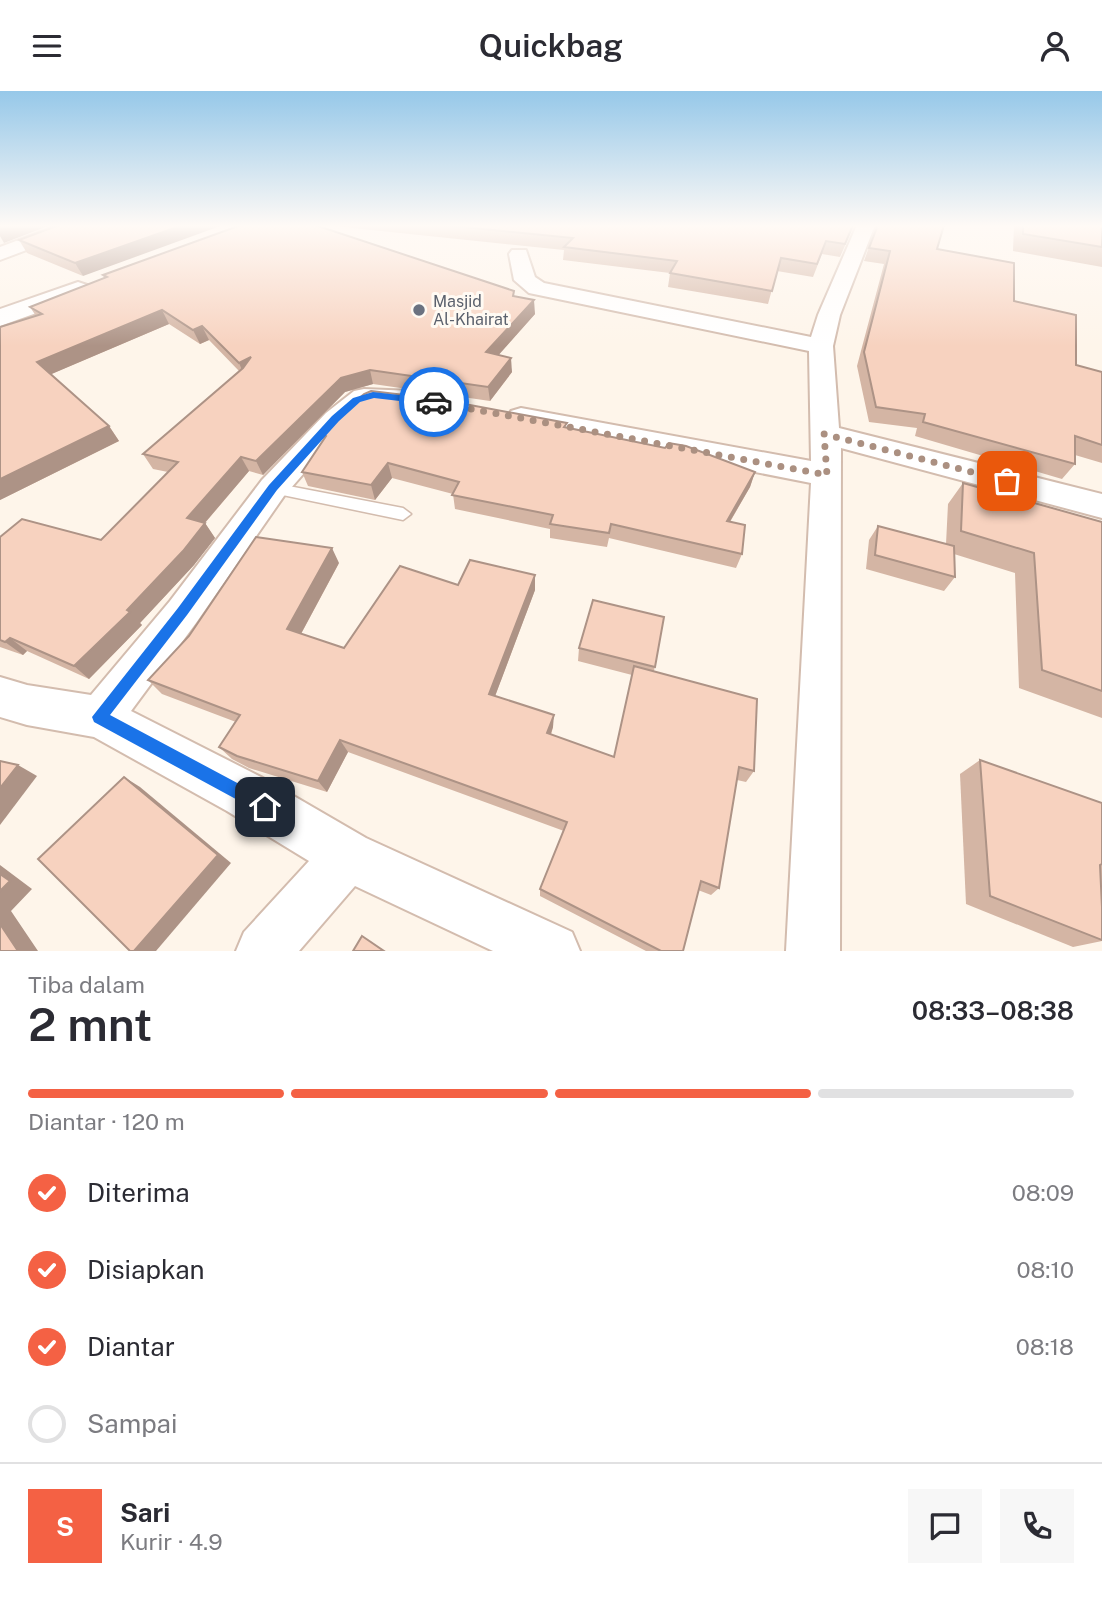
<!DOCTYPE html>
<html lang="id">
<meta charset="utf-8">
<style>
:root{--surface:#fff;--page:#f7f7f7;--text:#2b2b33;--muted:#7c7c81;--line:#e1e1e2;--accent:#f46144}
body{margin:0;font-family:"Public Sans",sans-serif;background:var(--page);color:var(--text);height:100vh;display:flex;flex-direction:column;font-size:26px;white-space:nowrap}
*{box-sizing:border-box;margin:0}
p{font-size:23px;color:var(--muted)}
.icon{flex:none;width:38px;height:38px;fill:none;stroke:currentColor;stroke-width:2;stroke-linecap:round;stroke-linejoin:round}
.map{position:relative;height:860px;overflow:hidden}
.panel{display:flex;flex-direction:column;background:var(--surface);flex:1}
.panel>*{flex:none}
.pin{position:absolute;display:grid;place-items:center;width:60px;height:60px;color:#fff;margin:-30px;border-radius:14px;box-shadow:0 4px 10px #0006}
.courier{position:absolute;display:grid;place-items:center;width:70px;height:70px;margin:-35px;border:5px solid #1a73e8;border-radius:50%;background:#fff;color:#222;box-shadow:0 2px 9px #0007}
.summary em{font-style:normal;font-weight:600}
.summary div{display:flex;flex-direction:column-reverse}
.summary{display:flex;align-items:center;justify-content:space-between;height:119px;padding:0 28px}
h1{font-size:46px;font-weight:600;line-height:52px}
.bar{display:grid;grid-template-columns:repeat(4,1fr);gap:10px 7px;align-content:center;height:84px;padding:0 28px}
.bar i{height:9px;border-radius:5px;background:var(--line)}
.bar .on{background:var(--accent)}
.bar p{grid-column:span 4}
.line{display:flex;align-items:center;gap:18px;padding:0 28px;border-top:2px solid var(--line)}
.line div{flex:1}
.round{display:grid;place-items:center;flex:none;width:74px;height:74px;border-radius:0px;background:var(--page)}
ol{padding:0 28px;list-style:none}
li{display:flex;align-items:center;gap:21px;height:77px}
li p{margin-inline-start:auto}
li .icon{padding:7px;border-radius:50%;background:var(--accent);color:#fff;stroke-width:4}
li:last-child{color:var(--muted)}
li i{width:38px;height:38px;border:4px solid var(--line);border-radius:50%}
header{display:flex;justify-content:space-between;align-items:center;height:91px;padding:0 28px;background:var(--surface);font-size:32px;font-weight:600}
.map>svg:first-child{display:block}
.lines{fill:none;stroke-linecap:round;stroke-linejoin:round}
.service-casing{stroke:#d3bcae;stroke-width:3}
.minor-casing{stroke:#d3bcae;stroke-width:4}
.tertiary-casing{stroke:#d3bcae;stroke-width:4}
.service{fill:#fff;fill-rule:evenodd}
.minor{fill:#fff;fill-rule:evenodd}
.tertiary{fill:#fff;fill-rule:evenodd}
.wall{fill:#d4b5a4}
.shaded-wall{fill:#ad9386}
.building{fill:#f7d2bf;stroke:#ad9386;stroke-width:2}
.route{fill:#1a73e8}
.done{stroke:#ab9081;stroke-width:7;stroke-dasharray:0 12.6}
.worship-dot{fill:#6b7280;stroke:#fffaf3;stroke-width:2.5}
.labels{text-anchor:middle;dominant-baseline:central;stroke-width:6;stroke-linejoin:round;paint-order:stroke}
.far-worship-label{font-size:16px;fill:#5b616d;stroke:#fffaf3;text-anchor:start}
</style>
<header><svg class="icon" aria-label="menu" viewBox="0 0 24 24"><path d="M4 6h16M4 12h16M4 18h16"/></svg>Quickbag<svg class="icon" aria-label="person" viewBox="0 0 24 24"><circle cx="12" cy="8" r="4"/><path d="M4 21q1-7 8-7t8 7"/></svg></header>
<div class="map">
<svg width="1102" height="860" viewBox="0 0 1102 860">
<rect width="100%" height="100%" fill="#fef5ea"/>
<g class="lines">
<defs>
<path id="service" d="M273,392L403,417L411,423L403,429L268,401L266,397Z"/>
<g id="minor">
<path d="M59,134H85L82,138L0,169V156Z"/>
<path d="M857,134H875L840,224L833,255L839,337L1102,403V427L841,357L840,860H786L811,392L521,335L511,332L507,326L511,320L521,317L811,370L809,260L529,202L514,189L509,163L512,159H526L535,186L544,192L811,246L818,224Z"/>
<path d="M364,298L413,300L417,306L413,312L371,314L346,334L284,405L196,532L131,620L261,686L366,747L572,841L580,860H493L355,795L299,860H236L244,841L309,770L227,720L94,646L27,634L0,626V586L27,594L91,604L170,510L262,389L326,322L354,300Z"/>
</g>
<path id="tertiary" d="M78,191L87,194L91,199L87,204L0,235V218Z"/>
</defs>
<use href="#service" class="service-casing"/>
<use href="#minor" class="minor-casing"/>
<use href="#tertiary" class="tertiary-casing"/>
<use href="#service" class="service"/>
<use href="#minor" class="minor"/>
<use href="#tertiary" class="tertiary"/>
</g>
<g class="wall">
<path d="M59,134L83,185L27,162L19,149Z"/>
<path d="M324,134H854L840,166L822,163L813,186L777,180L768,213L668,196L670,182L563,169L564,159Z"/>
<path d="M877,134H944L937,158L1014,210L1076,274L1102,281V372L1075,364V373L1062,388L915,345L917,337L869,331L857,275L884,173L864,170Z"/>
<path d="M1014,134H1102V176L1013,160Z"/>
<path d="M103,184L514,205L535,223L498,264L512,281L490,310L373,293L345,301L263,384L249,380L205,432L215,447L194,474L140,532L142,534L89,588L27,560L23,564L0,556V446L101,449L168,381L153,378L143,363L239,280L209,249L200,253L169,233L51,283L109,335L119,350L0,409L36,225L30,216L104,187Z"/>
<path d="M566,337L755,381L750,396L730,431L742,463L736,477L609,447L607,456L550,447V438L455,418L453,403L392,387L375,409L308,395L302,381L324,347L323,343Z"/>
<path d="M963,392L1102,431V627L1019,597L1015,482L954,463L955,486L944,500L866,478L869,449L878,435L946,453L948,413Z"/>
<path d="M339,472L301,543L344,557L458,494L535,484V499L495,605L553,636L551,644L614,666L632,584L578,570L579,557L664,526L654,580L754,680L746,691L737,689L719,797L711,804L698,799L683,860H646L540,805V798L564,740L348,661L327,701L249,677L232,668L219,656L236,631L162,603L148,589Z"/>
<path d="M980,669L1102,712V850L1073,856L966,813L960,683Z"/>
</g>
<g class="shaded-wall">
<path d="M10,134H51L4,152L0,145V138Z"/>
<path d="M183,134H223L83,185L75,172Z"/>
<path d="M534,209L535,223L488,276L486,261Z"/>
<path d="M162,219L169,233L47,285L37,271Z"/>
<path d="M202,235L209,249L200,253L193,239Z"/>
<path d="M251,266L245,286L239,272Z"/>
<path d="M511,267L512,281L490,310L488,296Z"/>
<path d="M370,279L373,293L345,301L263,384L256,370L341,287Z"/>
<path d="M109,335L119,350L0,409V388Z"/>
<path d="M241,366L249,380L197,441L187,427Z"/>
<path d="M388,372L392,387L375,409L371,394Z"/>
<path d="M755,381L750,396L722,444L727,430Z"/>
<path d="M205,432L215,447L194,474L140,532L142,534L89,588L74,575Z"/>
<path d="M332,457L339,472L296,552L287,538Z"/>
<path d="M535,484V499L491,616L489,603Z"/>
<path d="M10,547L27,560L23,564L5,551Z"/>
<path d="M554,624L553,636L547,654V642Z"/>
<path d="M340,649L348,661L327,701L318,690Z"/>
<path d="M18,674L37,685L0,734V697Z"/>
<path d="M124,686L140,696L231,772L156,860H134Z"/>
<path d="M0,774L32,798L11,820L38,860H18L0,833Z"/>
</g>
<g class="building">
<path d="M0,134H10L0,138Z"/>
<path d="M59,134H183L75,172L19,149Z"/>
<path d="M241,134H315L514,200L513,205L534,209L486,261L511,267L488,296L370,279L341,287L256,370L241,366L187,427L205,432L183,460L127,519L130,521L74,575L10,547L5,551L0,549V446L22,428L101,449L178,371L143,363L243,277L251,266L239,272L202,235L193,239L162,219L37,271L109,335L0,388V236L42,223L30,216L107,186L103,184Z"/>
<path d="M443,134H853L845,153L826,150L817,173L781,167L772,200L670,182L677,170L564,156L573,147Z"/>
<path d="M878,134H944L937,158L1014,172V210L1076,224V274L1102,281V354L1075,345V373L923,331L925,323L876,316L864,261L890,160L869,157Z"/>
<path d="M1023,134H1102V156L1023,143Z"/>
<path d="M371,300L438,308L567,332L564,336L665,357L669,352L686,355L755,381L727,430L745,434L742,463L611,433L609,442L550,433L553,424L452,404L459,391L388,372L371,394L302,381L326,345L323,343L343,321L364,303Z"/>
<path d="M963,392L1102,431V600L1042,579L1034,462L961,440Z"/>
<path d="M878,435L954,455L955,486L875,464Z"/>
<path d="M256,446L332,457L287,538L344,557L400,475L458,494L470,469L535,484L489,603L554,624L547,642L614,666L634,575L757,608L754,680L739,676L719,797L701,790L683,860H661L540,798L567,731L340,649L318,690L237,665L219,656L240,624L148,589L189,545Z"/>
<path d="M593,509L664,526L655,576L579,557Z"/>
<path d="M980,669L1102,712V773L1100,774L1102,816V849L990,805Z"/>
<path d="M0,670L18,674L0,697Z"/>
<path d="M124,686L218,764L134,860H130L38,768Z"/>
<path d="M0,783L10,790L0,800Z"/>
<path d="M0,833L18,860H0Z"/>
<path d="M362,845L384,860H353Z"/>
</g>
<linearGradient id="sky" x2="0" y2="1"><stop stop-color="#96c8e9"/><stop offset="0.53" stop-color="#fffaf6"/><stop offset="1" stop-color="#fffaf6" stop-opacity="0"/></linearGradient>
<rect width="1102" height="255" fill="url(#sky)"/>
<path class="route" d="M373,301L434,308L439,311L434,314L374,307L360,311L339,330L277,399L187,524L110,624L271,710L273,716L271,721L265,724L94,631L92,626L178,517L269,394L332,325L353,307Z"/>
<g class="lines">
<path class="done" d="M434,311L827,384L824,343L1007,390"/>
</g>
<circle class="worship-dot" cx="419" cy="219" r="7"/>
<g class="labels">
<g class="far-worship-label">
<text x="433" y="210">Masjid<tspan x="433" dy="18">Al-Khairat</tspan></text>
</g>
</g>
</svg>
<div class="pin" style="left:1007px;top:390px;background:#ea580c"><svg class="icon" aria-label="bag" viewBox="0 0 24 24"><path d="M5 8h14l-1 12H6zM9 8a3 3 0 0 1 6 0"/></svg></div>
<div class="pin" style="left:265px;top:716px;background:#1f2937"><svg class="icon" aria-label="home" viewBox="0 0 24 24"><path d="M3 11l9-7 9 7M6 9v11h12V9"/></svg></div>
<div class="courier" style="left:434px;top:311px"><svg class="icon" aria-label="car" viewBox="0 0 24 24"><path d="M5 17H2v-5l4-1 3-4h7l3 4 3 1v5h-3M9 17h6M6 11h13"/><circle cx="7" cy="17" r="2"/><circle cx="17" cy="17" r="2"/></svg></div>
</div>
<section class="panel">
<div class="summary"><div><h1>2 mnt</h1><p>Tiba dalam</p></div><em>08:33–08:38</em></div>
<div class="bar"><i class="on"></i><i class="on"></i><i class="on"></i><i></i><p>Diantar · 120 m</p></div>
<ol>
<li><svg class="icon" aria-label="check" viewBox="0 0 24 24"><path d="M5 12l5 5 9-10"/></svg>Diterima<p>08:09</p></li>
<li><svg class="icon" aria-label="check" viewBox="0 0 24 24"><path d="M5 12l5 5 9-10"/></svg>Disiapkan<p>08:10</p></li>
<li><svg class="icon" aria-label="check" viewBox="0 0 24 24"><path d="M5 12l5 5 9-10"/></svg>Diantar<p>08:18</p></li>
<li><i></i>Sampai</li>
</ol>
<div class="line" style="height:126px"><b class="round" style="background:var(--accent);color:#fff">S</b><div><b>Sari</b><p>Kurir · 4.9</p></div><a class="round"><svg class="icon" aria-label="chat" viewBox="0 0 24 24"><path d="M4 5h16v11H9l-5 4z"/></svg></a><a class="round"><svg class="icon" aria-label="phone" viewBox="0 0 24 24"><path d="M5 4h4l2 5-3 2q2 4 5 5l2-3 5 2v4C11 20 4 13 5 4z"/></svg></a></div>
</section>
